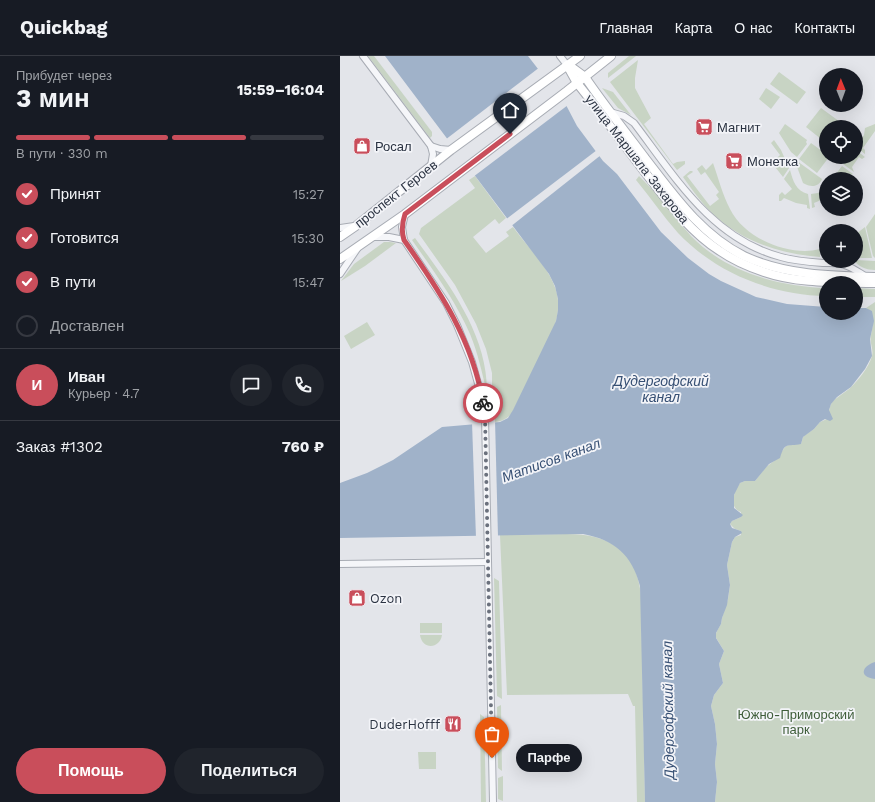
<!DOCTYPE html>
<html lang="ru">
<meta charset="utf-8">
<style>
:root{--surface:#171b24;--page:#20242c;--text:#f1f3f6;--muted:#9ea1a6;--line:#363941;--accent:#c94e5b}
body{margin:0;font-family:"Work Sans",sans-serif;background:var(--page);color:var(--text);height:100vh;display:flex;flex-direction:column;font-size:15px;white-space:nowrap}
*{box-sizing:border-box;margin:0}
p{font-size:13px;color:var(--muted)}
.icon{flex:none;width:22px;height:22px;fill:none;stroke:currentColor;stroke-width:2;stroke-linecap:round;stroke-linejoin:round}
.map{position:relative;flex:1;overflow:hidden}
.details{display:flex;flex-direction:column;background:var(--surface);width:340px}
.details>*{flex:none}
.needle{width:26px;rotate:359deg}
.fabs{position:absolute;left:479px;top:12px;display:grid;gap:8px}
.fabs a{display:grid;place-items:center;width:44px;height:44px;border-radius:50%;background:var(--surface);box-shadow:0 4px 16px #0002;font-size:20px}
.pin{position:absolute;display:grid;place-items:center;width:34px;height:34px;color:#fff;margin:-41px -17px;border-radius:50% 50% 50% 0;rotate:-45deg;box-shadow:0 0 4px #0007}
.pin .icon{rotate:45deg}
.courier{position:absolute;display:grid;place-items:center;width:40px;height:40px;margin:-20px;border:3px solid #c94e5b;border-radius:50%;background:#fff;color:#222;box-shadow:0 1px 5px #0007}
.bubble{position:absolute;height:28px;border-radius:14px;background:var(--surface);box-shadow:0 4px 16px #0002;font-size:13px;font-weight:700;line-height:28px;text-align:center}
.summary em{font-style:normal;font-weight:700}
.summary div{display:flex;flex-direction:column-reverse}
.summary{display:flex;align-items:center;justify-content:space-between;height:68px;padding:0 16px}
h1{font-size:26px;font-weight:700;line-height:30px}
.bar{display:grid;grid-template-columns:repeat(4,1fr);gap:6px 4px;align-content:center;height:48px;padding:0 16px}
.bar i{height:5px;border-radius:3px;background:var(--line)}
.bar .active{background:var(--accent)}
.bar p{grid-column:span 4}
.line{display:flex;align-items:center;gap:10px;padding:0 16px;border-top:1px solid var(--line)}
.line div{flex:1}
.round{display:grid;place-items:center;flex:none;width:42px;height:42px;border-radius:21px;background:var(--page)}
ol{padding:0 16px;list-style:none}
li{display:flex;align-items:center;gap:12px;height:44px}
li p{margin-inline-start:auto}
li .icon{padding:4px;border-radius:50%;background:var(--accent);color:#fff;stroke-width:4}
li:last-child{color:var(--muted)}
li i{width:22px;height:22px;border:2px solid var(--line);border-radius:50%}
.action{display:flex;gap:8px;margin-top:auto;padding:8px 16px}
.action a{flex:1;height:46px;border-radius:24px;background:var(--accent);color:#fff;font-size:16px;font-weight:700;line-height:46px;text-align:center}
.action a+a{background:var(--page);color:var(--text)}
header{display:flex;align-items:center;gap:24px;box-sizing:border-box;height:56px;padding:0 20px;background:var(--surface);border-bottom:1px solid var(--line)}
header strong{font-size:19px}
nav{display:flex;gap:22px;margin-inline-start:auto;font-size:14px}
main{display:flex;flex:1;min-height:0}
.map>svg:first-child{display:block}
.green{fill:#c8d4c4}
.water{fill:#a0b2c9}
.pier{fill:#e3e5ea}
.lines{fill:none;stroke-linecap:round;stroke-linejoin:round}
.street-casing{stroke:#a8acb4;stroke-width:8}
.secondary-casing{stroke:#a8acb4;stroke-width:10}
.street{stroke:#f5f6f9;stroke-width:6}
.secondary{stroke:#fff;stroke-width:8}
.done{stroke:#6b717d;stroke-width:4;stroke-dasharray:0 7.2}
.route{stroke:#c94e5b;stroke-width:5}
.labels{text-anchor:middle;dominant-baseline:central;stroke-width:3.5;stroke-linejoin:round;paint-order:stroke}
.poi-label{font-size:13px;fill:#2b3342;stroke:#f3f4f8;text-anchor:start}
.street-label{font-size:13px;fill:#2b3342;stroke:#f3f4f8}
.park-label{font-size:13px;fill:#3e5d39;stroke:#f3f4f8}
.water-label{font-size:14px;font-style:italic;fill:#375074;stroke:#f3f4f8}
</style>
<header>
<strong>Quickbag</strong>
<nav><a>Главная</a><a>Карта</a><a>О нас</a><a>Контакты</a></nav>
</header>
<main>
<section class="details">
<div class="summary"><div><h1>3 мин</h1><p>Прибудет через</p></div><em>15:59–16:04</em></div>
<div class="bar"><i class="active"></i><i class="active"></i><i class="active"></i><i></i><p>В пути · 330 m</p></div>
<ol>
<li><svg class="icon" aria-label="check" viewBox="0 0 24 24"><path d="M5 12l5 5 9-10"/></svg>Принят<p>15:27</p></li>
<li><svg class="icon" aria-label="check" viewBox="0 0 24 24"><path d="M5 12l5 5 9-10"/></svg>Готовится<p>15:30</p></li>
<li><svg class="icon" aria-label="check" viewBox="0 0 24 24"><path d="M5 12l5 5 9-10"/></svg>В пути<p>15:47</p></li>
<li><i></i>Доставлен</li>
</ol>
<div class="line" style="height:72px"><b class="round" style="background:var(--accent);color:#fff">И</b><div><b>Иван</b><p>Курьер · 4.7</p></div><a class="round"><svg class="icon" aria-label="chat" viewBox="0 0 24 24"><path d="M4 5h16v11H9l-5 4z"/></svg></a><a class="round"><svg class="icon" aria-label="phone" viewBox="0 0 24 24"><path d="M5 4h4l2 5-3 2q2 4 5 5l2-3 5 2v4C11 20 4 13 5 4z"/></svg></a></div>
<div class="line" style="height:52px"><div>Заказ #1302</div><b>760 ₽</b></div>
<div class="action"><a>Помощь</a><a>Поделиться</a></div>
</section>
<div class="map">
<svg width="535" height="746" viewBox="0 0 535 746">
<rect width="100%" height="100%" fill="#e3e5ea"/>
<g class="green">
<path d="M28,0H34L92,76V80L90,82Z"/>
<path d="M289,0H296L268,22V17Z"/>
<path d="M298,4L295,22V32L311,62L304,68L333,108L337,106L345,105V108L337,114L270,26Z"/>
<path d="M439,16L466,36L457,48L430,28Z"/>
<path d="M262,32L273,36L291,59L278,52Z"/>
<path d="M426,32L440,41L431,53L419,43Z"/>
<path d="M481,52L507,71H486V87L466,71Z"/>
<path d="M445,68L467,84L466,86L467,88L457,101L451,96L439,77Z"/>
<path d="M535,68V75L523,92L525,94V98L516,91L524,79L525,72Z"/>
<path d="M434,84L441,94L449,112L443,121L432,107L440,99L431,87Z"/>
<path d="M471,87L486,98V101H489L477,117L459,103Z"/>
<path d="M516,94L525,101L522,103L519,101L512,111L514,116L503,108L509,101H516Z"/>
<path d="M457,105L482,123C479,131 471,132 463,127L456,108Z"/>
<path d="M373,107C378,121 383,140 390,153C403,179 437,195 465,195C470,195 475,194 480,193V201C442,198 406,187 376,161C363,149 353,135 343,121L350,115H352L353,116L347,120L370,150L379,143L376,139L379,136L365,116L361,119L357,113L362,109L366,114Z"/>
<path d="M502,110L513,118L511,119L507,117L503,123H492Z"/>
<path d="M450,114C453,125 456,135 468,138L470,153L467,152V149L456,147L444,142L441,145H439V139L442,136L445,139L452,133L444,123Z"/>
<path d="M135,120L166,162L159,168L155,163L133,181L146,197L169,180L166,176L173,171C188,192 216,218 218,244C219,253 217,261 215,269L172,357C167,363 162,365 155,366V359L159,357V348L153,347L152,345V317L146,293L136,268L115,229L79,178L81,172L135,132L129,124Z"/>
<path d="M299,120C306,127 313,134 320,142C331,154 340,168 351,180C386,216 437,230 486,232V240C431,239 376,217 338,177C323,160 310,141 296,124Z"/>
<path d="M486,131V142L474,147L475,151L472,152L471,138L478,137Z"/>
<path d="M535,158V202L533,200L526,171Z"/>
<path d="M525,171L532,202H516V178Z"/>
<path d="M75,182C108,227 148,278 147,337C142,317 138,297 130,278C115,244 93,214 72,184Z"/>
<path d="M44,186H50L56,187L25,210L1,225L14,208Z"/>
<path d="M516,204L535,205V214C526,214 520,211 514,205Z"/>
<path d="M516,232L535,233V241H516Z"/>
<path d="M535,246V746H375L377,726L375,708L377,688L375,668L371,650L374,639L383,627L379,608L384,595L375,580L377,575L381,568L382,562L388,543L390,529L387,509L392,486L395,481L401,479V475L395,473L390,468L392,465L401,461V456C388,452 394,435 400,427L405,425H415L426,411L434,405L446,390L452,388H461L463,381L465,379L474,373L480,366L487,363C489,358 489,351 492,346C497,341 504,337 509,333C518,325 529,311 532,300C534,293 529,286 531,279C533,269 535,257 526,252Z"/>
<path d="M27,266L35,279L11,293L4,280Z"/>
<path d="M226,478C270,478 297,495 301,540L305,746H297L295,650H293L288,638L167,639L160,479Z"/>
<path d="M154,522L159,525L162,643L157,640Z"/>
<rect x="80" y="567" width="22" height="10"/>
<path d="M80,579H102C100,593 82,594 80,579Z"/>
<path d="M161,649L162,715L158,712L157,651Z"/>
<path d="M140,658L144,661L146,746H141Z"/>
<path d="M78,696H96V713H79Z"/>
<path d="M163,720V745L158,743V722Z"/>
</g>
<g class="water">
<path d="M45,0H188L226,49L237,70L263,105L277,118L321,176L348,202L369,218L381,225L416,241L447,248L486,251V257H516V252H526L532,255L534,265L530,283L532,300L525,313L511,331L497,341L491,348L489,354L493,363L490,365L485,363L480,366L474,373L463,381L461,388C447,391 445,385 440,402L429,408L415,425H405L400,427L394,439V452L403,459L401,461L392,465L390,468L392,472L401,475L402,477L395,481L392,486L387,509L390,529L387,549L382,562L381,568L376,577V582L384,595L379,608L383,627L374,639L371,650L375,668L377,688L375,708L377,726L375,746H305L300,530C292,499 275,484 243,478L0,482V427L27,417L53,404L102,371L160,366L168,362L173,354L216,265L218,254V243L215,230L209,218Z"/>
<path d="M535,606V623C518,621 522,610 535,606Z"/>
</g>
<g class="pier">
<path d="M200,11L228,49L133,121L105,84Z"/>
<path d="M257,94L261,99L170,171L165,164Z"/>
<path d="M155,364L158,481L136,482L132,366Z"/>
</g>
<g class="lines">
<defs>
<g id="street">
<path d="M23,0L91,90L93,98L91,110"/>
<path d="M220,0L227,9"/>
<path d="M270,56L284,60L294,67C335,121 372,183 441,201C455,205 469,206 483,207C491,207 500,206 507,210C513,212 520,217 525,220"/>
<path d="M91,90L100,93L111,94"/>
<path d="M65,158L62,171L64,184L106,247L117,269L132,306L142,342L145,360L153,746"/>
<path d="M0,172L14,170"/>
<path d="M33,181H49L64,184"/>
<path d="M0,218L17,193"/>
<path d="M0,508L148,506"/>
</g>
<g id="secondary">
<path d="M227,9L237,27C263,59 286,92 311,124C331,150 352,177 380,195C393,204 409,211 424,216C459,228 498,226 535,227"/>
<path d="M230,10L245,21C264,49 285,75 305,102C333,138 361,179 404,200C444,219 491,220 535,221"/>
<path d="M0,181L16,170L111,94L240,0"/>
<path d="M0,203L65,158L227,35L271,0"/>
</g>
</defs>
<use href="#street" class="street-casing"/>
<use href="#secondary" class="secondary-casing"/>
<use href="#street" class="street"/>
<use href="#secondary" class="secondary"/>
</g>
<g class="lines">
<path class="done" d="M143,347L145,360L152,702"/>
<path class="route" d="M143,347C133,285 100,235 64,184C61,175 62,167 65,158L170,78"/>
</g>
<defs>
<symbol id="supermarket-square" viewBox="-11 -11 22 22"><rect x="-9" y="-9" width="18" height="18" rx="4" fill="#c94e5b" stroke="#f3f4f8"/><path d="M-6-5.5h2.5l.6 2H6L4.5 2H-2.5L-4.4-4H-6ZM-1.5 3.2a1.3 1.3 0 1 0 .1 0ZM3 3.2a1.3 1.3 0 1 0 .1 0Z" fill="#fff"/></symbol>
<symbol id="shop-square" viewBox="-11 -11 22 22"><rect x="-9" y="-9" width="18" height="18" rx="4" fill="#c94e5b" stroke="#f3f4f8"/><path d="M-5-2.5h2.3a2.7 3.5 0 0 1 5.4 0H5L5.5 6h-11ZM-1.5-2.5h3a1.5 2.3 0 0 0-3 0Z" fill="#fff"/></symbol>
<symbol id="restaurant-square" viewBox="-11 -11 22 22"><rect x="-9" y="-9" width="18" height="18" rx="4" fill="#c94e5b" stroke="#f3f4f8"/><path d="M-5-6h1v4h1v-4h1v4h1v-4h1v5L-1.5 .5V6h-2V.5L-5-1ZM5-6V6H3V1.5H1.5Q1.5-4 5-6Z" fill="#fff"/></symbol>
</defs>
<g fill-rule="evenodd">
<use href="#supermarket-square" x="354" y="61" width="20" height="20"/>
<use href="#shop-square" x="12" y="80" width="20" height="20"/>
<use href="#supermarket-square" x="384" y="95" width="20" height="20"/>
<use href="#shop-square" x="7" y="532" width="20" height="20"/>
<use href="#restaurant-square" x="103" y="658" width="20" height="20"/>
</g>
<g class="labels">
<g class="poi-label">
<text x="377" y="71">Магнит</text>
<text x="35" y="90">Росал</text>
<text x="407" y="105">Монетка</text>
<text x="30" y="542">Ozon</text>
<text x="100" y="668" text-anchor="end">DuderHofff</text>
</g>
<g class="street-label">
<text transform="translate(297 103) rotate(52)">улица Маршала Захарова</text>
<text transform="translate(56 138) rotate(-38)">проспект Героев</text>
</g>
<g class="park-label">
<text x="456" y="658">Южно-Приморский<tspan x="456" dy="15">парк</tspan></text>
</g>
<g class="water-label">
<text x="321" y="325">Дудергофский<tspan x="321" dy="16">канал</tspan></text>
<text transform="translate(211 404) rotate(-20)">Матисов канал</text>
<text transform="translate(328 654) rotate(-91)">Дудергофский канал</text>
</g>
</g>
</svg>
<div class="fabs">
<a><svg class="needle" viewBox="-14 -14 28 28"><path d="M0-13l5 13h-10z" fill="#e53935"/><path d="M0 13l5-13h-10z" fill="#9ea1a6"/></svg></a>
<a><svg class="icon" aria-label="locate" viewBox="0 0 24 24"><circle cx="12" cy="12" r="6"/><path d="M12 2v4M12 18v4M2 12h4M18 12h4"/></svg></a>
<a><svg class="icon" aria-label="layers" viewBox="0 0 24 24"><path d="M12 4l9 5-9 5-9-5zM3 14l9 5 9-5"/></svg></a>
<a>+</a>
<a>−</a>
</div>
<div class="pin" style="left:152px;top:702px;background:#ea580c"><svg class="icon" aria-label="bag" viewBox="0 0 24 24"><path d="M5 8h14l-1 12H6zM9 8a3 3 0 0 1 6 0"/></svg></div>
<div class="pin" style="left:170px;top:78px;background:#1f2937"><svg class="icon" aria-label="home" viewBox="0 0 24 24"><path d="M3 11l9-7 9 7M6 9v11h12V9"/></svg></div>
<div class="courier" style="left:143px;top:347px"><svg class="icon" aria-label="bike" viewBox="0 0 24 24"><circle cx="6" cy="16" r="4"/><circle cx="18" cy="16" r="4"/><path d="M6 16l4-8h5l3 8M10 8l3 8H6M13 5h3"/></svg></div>
<div class="bubble" style="left:176px;top:688px;width:66px">Парфе</div>
</div>
</main>
